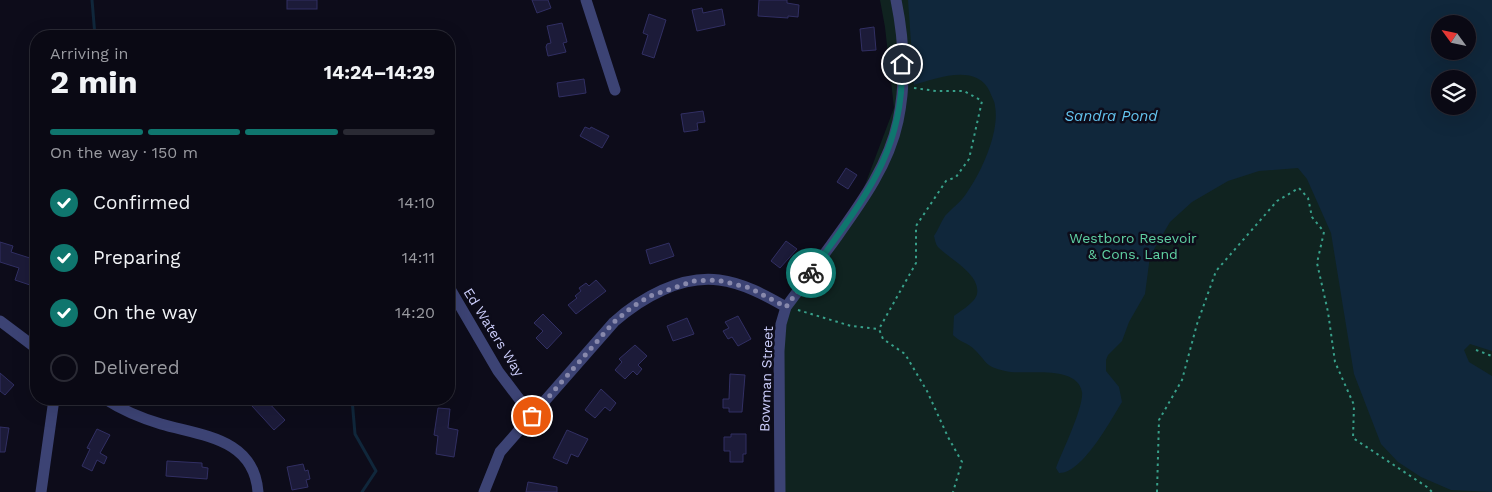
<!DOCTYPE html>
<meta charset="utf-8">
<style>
:root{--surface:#0a0914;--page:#13121d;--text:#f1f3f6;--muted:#999aa0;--line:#2a2a34;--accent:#0f766e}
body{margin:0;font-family:"Work Sans",sans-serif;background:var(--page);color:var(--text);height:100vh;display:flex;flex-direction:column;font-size:19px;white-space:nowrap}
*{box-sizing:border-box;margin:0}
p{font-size:16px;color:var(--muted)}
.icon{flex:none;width:28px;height:28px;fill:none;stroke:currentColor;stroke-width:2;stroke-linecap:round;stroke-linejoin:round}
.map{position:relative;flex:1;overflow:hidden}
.panel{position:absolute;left:30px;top:30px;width:425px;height:375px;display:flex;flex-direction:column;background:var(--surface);border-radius:20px;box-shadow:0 5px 20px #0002,0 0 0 1px var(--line)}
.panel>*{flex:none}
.needle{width:32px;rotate:303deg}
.controls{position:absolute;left:1431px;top:15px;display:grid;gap:10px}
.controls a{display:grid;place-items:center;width:45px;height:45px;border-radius:50%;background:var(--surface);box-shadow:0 5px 20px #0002,0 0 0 1px var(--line);font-size:25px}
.pin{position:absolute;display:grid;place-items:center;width:42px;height:42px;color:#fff;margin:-21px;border:2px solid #fff;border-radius:50%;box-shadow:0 1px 5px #0007}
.courier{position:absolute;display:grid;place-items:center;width:50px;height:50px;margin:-25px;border:4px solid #0f766e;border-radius:50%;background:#fff;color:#222;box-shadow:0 1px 6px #0007}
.headline em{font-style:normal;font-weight:700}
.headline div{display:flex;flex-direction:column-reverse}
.headline{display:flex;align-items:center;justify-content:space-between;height:85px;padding:0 20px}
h1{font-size:32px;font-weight:700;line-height:38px}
.bar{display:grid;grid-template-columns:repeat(4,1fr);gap:8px 5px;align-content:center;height:60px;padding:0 20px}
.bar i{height:6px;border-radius:4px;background:var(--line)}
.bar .selected{background:var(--accent)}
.bar p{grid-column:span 4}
ol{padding:0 20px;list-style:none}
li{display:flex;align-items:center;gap:15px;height:55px}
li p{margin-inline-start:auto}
li .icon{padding:5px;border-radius:50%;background:var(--accent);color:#fff;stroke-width:4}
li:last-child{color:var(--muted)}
li i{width:28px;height:28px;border:2px solid var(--line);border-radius:50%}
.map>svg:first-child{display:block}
.green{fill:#102320;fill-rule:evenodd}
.water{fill:#10273b;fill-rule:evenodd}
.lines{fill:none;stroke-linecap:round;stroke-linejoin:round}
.stream{stroke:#10273b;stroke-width:3}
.building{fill:#1c1b39;stroke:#312f63}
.path{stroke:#38a08a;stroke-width:2;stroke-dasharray:2.5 4;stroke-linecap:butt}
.minor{stroke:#3c4374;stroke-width:11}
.done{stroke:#8889ac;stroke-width:5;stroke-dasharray:0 9}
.route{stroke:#0f766e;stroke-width:6}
.labels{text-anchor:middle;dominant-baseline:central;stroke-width:5;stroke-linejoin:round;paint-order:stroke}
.park-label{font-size:14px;fill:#60d1a3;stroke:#0d0c1a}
.street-label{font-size:14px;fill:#cbcdfa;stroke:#0d0c1a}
.water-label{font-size:15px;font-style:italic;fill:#64c4ef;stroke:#0d0c1a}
</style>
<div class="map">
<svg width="1492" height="492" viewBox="0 0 1492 492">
<rect width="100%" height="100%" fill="#0d0c1a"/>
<path class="green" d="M880,0H1492V492H775L780,322L851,222L894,108L885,27ZM1440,24H1468V51H1440ZM1440,79H1468V106H1440Z"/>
<path class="water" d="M908,0H1492V351L1470,344L1464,350L1469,362L1492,376V492L1451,490L1421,477L1398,462L1381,444L1354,374L1331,233L1307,179L1298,168L1259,171L1228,181L1192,202L1170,222L1150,256L1145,294L1129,322L1122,341L1108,355L1106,360V371L1119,387L1122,402C1111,420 1082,474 1059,473L1056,468C1062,452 1084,407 1082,392C1077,363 1022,376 1005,371C984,366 988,363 975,350C969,343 959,342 953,335L954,316C960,311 975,303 977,294C981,274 948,258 938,247C936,245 935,240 934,236C938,230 941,222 945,216C951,209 960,203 966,194C981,173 1000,132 995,106C995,101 991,96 990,92C977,63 937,78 914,85ZM1440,24H1468V51H1440ZM1440,79H1468V106H1440Z"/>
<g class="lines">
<g class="stream">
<path d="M92,0L95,36"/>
<path d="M352,399L355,434L376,471L362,492"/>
</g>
</g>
<g class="building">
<rect x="287" y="0" width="30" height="9"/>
<path d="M532,0H548L551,8L537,13Z"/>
<path d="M759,0H787V3L799,5L798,17L788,16V18L758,16Z"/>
<path d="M702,8L703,13L722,9L725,25L697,31L692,10Z"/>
<path d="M649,14L666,20L654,58L642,54L648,35L643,33Z"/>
<path d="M562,23L567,42L563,43L566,52L548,56L546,47L547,44L551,43L547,26Z"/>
<path d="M874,27L876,50L862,51L860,29Z"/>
<path d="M584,79L586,93L559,97L557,83Z"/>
<path d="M703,111L705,122L697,123L698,130L684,132L681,114Z"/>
<path d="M585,127L590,129L591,127L609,136L602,148L580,136Z"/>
<path d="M846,168L857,175L848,189L837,182Z"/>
<path d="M786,241L797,249L780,268L771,261Z"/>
<path d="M0,242L13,246L11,252L36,260V287L15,280L19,268L0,262Z"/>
<path d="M669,243L674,256L650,264L646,250Z"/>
<path d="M596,280L606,291L576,314L568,305L577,298L575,296L581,291L579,288L586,283L589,286Z"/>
<path d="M543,314L562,333L547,349L536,338L543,331L534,323Z"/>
<path d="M738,316L751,339L738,346L732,337L728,339L723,331L729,328L725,322Z"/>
<path d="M687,318L694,334L673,341L667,326Z"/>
<path d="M635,345L647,356L638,365L642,369L637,375L633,371L625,379L615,370L622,362L619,359Z"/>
<path d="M0,373L14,385L5,395L0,391Z"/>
<path d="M730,374L745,375L742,412H729V408H723V399H729Z"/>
<path d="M601,389L616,403L610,411L605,407L595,418L585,410Z"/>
<path d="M260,399H265L285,420L274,430L252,406Z"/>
<path d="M438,408L450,409L448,428L458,430L454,457L436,454L438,436L434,435Z"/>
<path d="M0,427L9,428L5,452H0Z"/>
<path d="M97,429L110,435L100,453L107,457L104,464L97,460L92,471L82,466L90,449L87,448Z"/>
<path d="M567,430L588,439L578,457L571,454L567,464L553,458Z"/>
<path d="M731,434H746V454H743V462H730V451H724V437H731Z"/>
<path d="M167,461L202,463V467L208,468L207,479L166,476Z"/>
<path d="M303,464L305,471L308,470L310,479L306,480L308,487L292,490L287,467Z"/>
<path d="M528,482L557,487V492H526Z"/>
</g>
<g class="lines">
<g class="path">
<path d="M914,88L936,91H964L982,101L969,159L956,177L946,181L916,226V263L879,329L883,339L905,354L927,391L948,437L962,462L953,492"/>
<path d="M798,310L851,326L879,329"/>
<path d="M1476,350L1492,356"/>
<path d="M1157,492L1159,420L1182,380L1197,324L1216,271L1277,201L1299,188L1308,198L1312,217L1324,232L1317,263L1328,312L1335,362L1354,405L1353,438L1427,487L1432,492"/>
</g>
<g class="minor">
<path d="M586,0L615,90"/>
<path d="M449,287L498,371L532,416"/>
<path d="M0,321L36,348"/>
<path d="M105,399C122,410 141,418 161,424C202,436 254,438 258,492"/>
<path d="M41,492L54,399"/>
<path d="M484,492L500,452L614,322C641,298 681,275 719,280C743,283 765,295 786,307"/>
<path d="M780,492L779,351L781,324L786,307C802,286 816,265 831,245C858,207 888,168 898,121C906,83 904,39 896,0"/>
</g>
</g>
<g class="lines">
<path class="done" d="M532,416L614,322L632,307L650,296L694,281L717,280L750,288L786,307L811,273"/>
<path class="route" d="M811,273C860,202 904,156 902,64"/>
</g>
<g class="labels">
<g class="park-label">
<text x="1133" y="238">Westboro Resevoir<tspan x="1133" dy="16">&amp; Cons. Land</tspan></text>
</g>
<g class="street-label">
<text transform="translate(494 332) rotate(58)">Ed Waters Way</text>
<text transform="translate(766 379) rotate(-88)">Bowman Street</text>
</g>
<g class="water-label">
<text x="1111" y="116">Sandra Pond</text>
</g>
</g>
</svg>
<div class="controls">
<a><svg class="needle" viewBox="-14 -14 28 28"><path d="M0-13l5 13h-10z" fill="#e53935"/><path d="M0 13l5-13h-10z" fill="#999aa0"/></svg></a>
<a><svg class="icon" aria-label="layers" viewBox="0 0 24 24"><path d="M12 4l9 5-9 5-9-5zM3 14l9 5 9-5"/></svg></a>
</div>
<div class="pin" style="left:532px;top:416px;background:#ea580c"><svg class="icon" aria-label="bag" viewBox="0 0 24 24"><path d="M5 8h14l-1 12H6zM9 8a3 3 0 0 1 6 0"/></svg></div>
<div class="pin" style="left:902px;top:64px;background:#1f2937"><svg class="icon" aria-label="home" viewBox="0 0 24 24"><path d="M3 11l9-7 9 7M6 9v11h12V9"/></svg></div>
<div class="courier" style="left:811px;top:273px"><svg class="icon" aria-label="bike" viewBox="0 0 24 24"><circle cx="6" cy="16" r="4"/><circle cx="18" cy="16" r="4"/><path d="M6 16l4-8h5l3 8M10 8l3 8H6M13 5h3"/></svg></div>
<section class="panel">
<div class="headline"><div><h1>2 min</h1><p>Arriving in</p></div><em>14:24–14:29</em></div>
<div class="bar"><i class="selected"></i><i class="selected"></i><i class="selected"></i><i></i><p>On the way · 150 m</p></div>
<ol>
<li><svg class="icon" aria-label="check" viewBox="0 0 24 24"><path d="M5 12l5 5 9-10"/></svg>Confirmed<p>14:10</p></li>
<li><svg class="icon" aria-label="check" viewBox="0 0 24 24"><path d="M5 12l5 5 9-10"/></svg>Preparing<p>14:11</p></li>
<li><svg class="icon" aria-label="check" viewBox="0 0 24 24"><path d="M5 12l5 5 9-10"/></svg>On the way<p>14:20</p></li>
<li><i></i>Delivered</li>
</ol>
</section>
</div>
